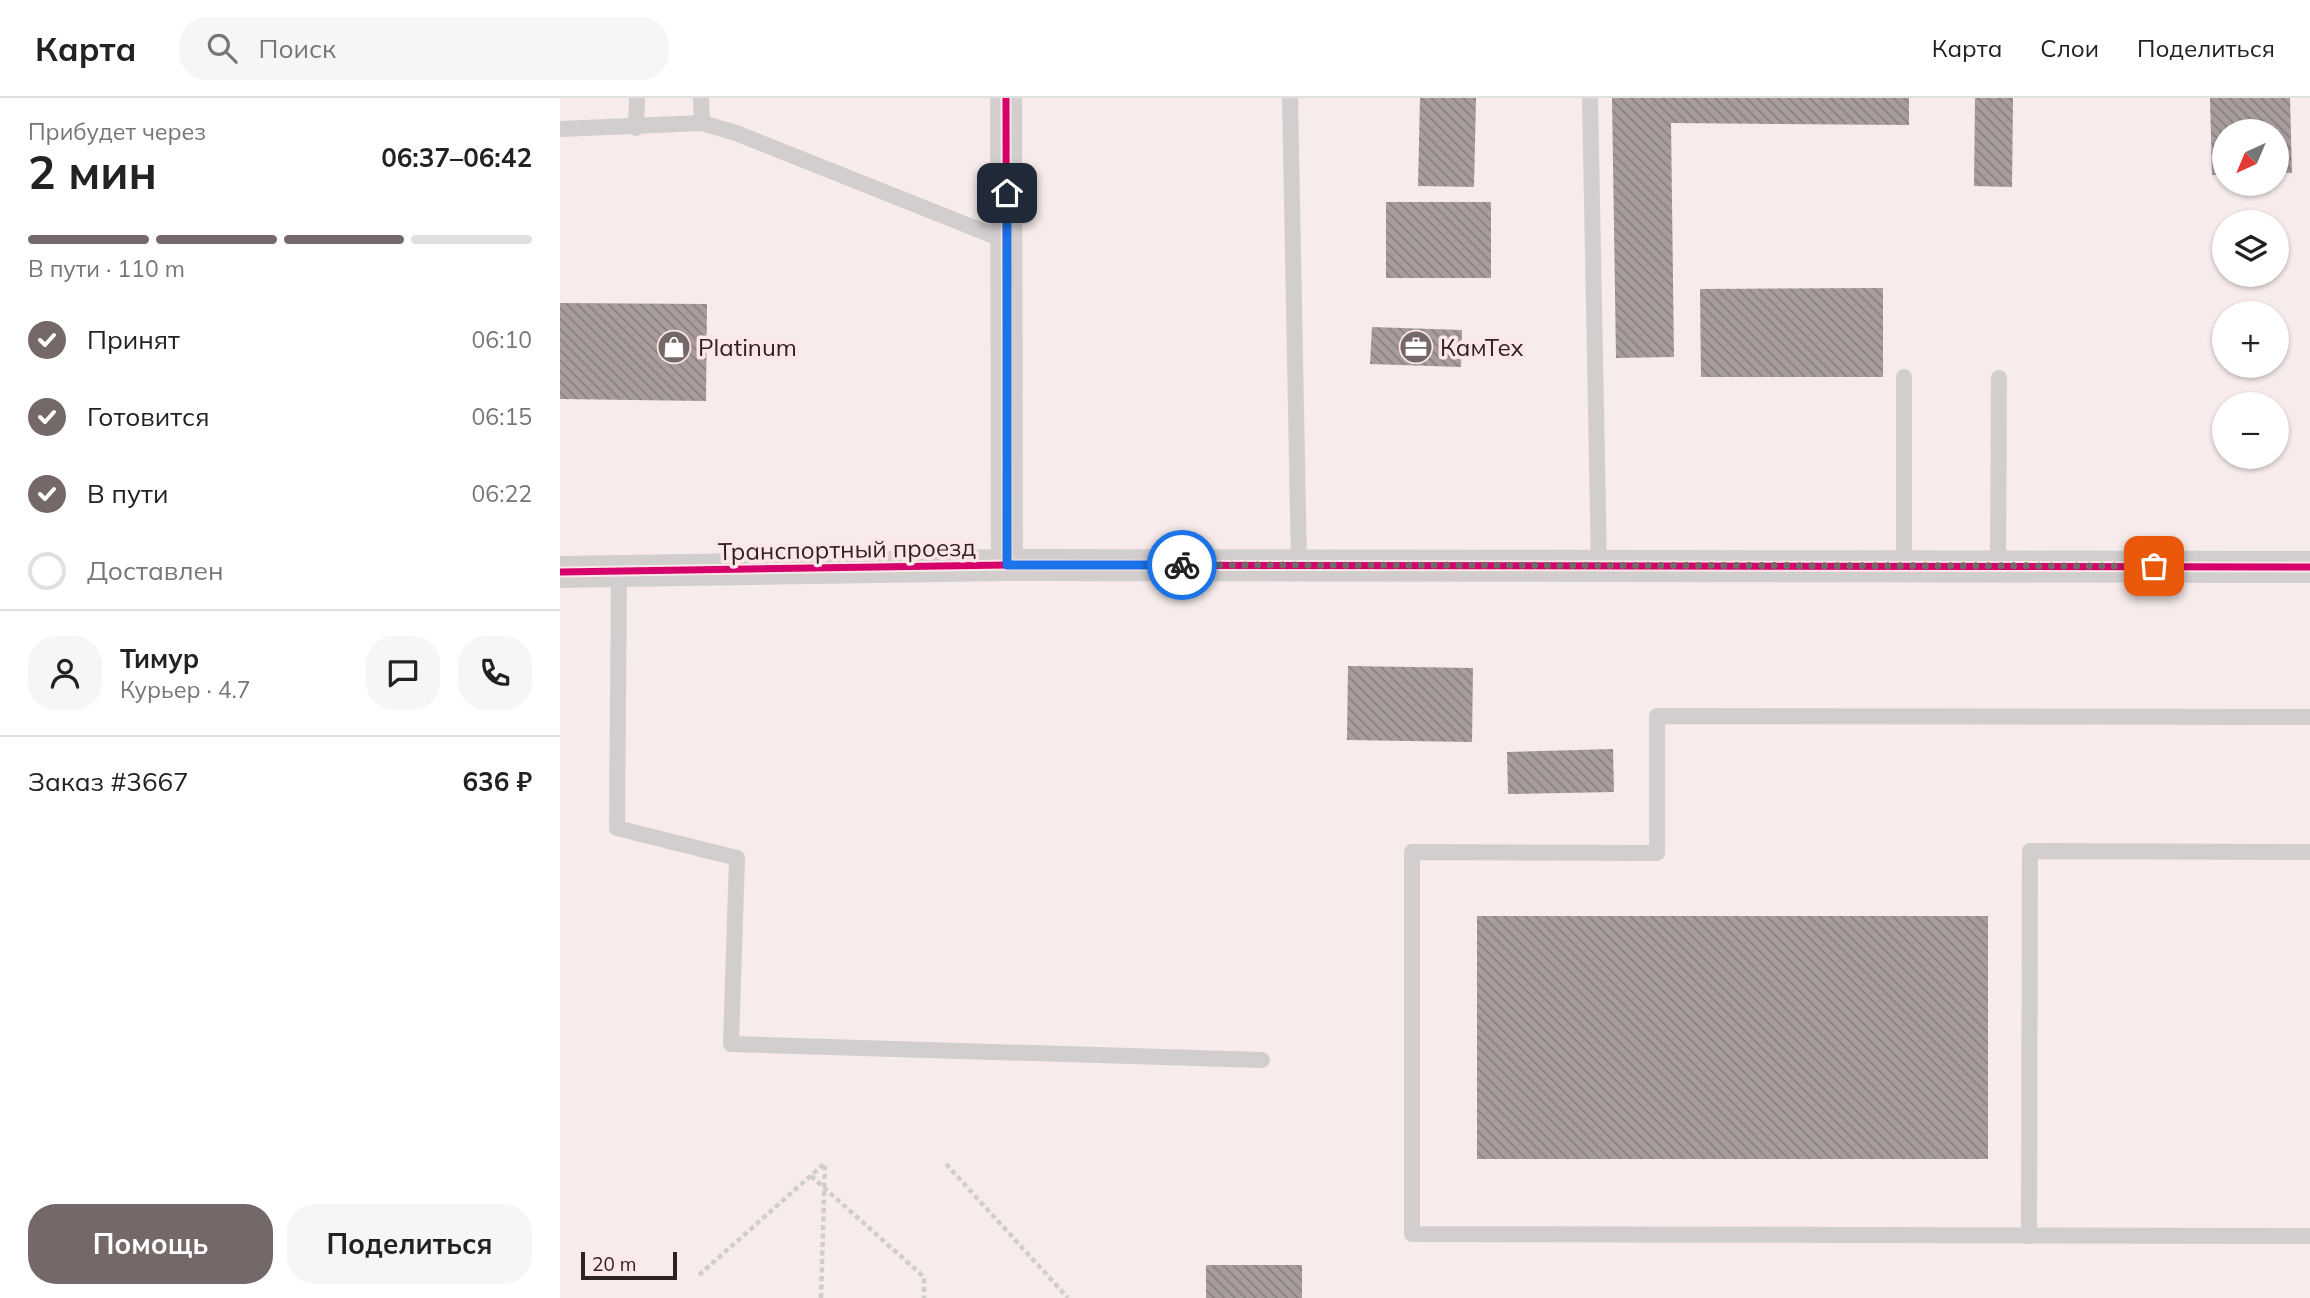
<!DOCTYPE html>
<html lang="ru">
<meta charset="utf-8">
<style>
:root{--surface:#fff;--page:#f6f6f6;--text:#222;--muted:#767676;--line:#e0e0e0;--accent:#746868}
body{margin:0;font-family:Mulish,sans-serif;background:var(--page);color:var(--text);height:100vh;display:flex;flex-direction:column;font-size:26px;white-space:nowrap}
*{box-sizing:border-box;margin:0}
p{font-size:23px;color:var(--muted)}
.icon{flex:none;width:38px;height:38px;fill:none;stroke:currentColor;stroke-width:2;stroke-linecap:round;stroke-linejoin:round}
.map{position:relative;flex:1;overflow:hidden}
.side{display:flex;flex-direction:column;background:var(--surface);width:560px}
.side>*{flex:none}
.needle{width:46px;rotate:224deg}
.tools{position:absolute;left:1652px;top:21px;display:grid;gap:14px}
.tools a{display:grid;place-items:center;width:77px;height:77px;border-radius:50%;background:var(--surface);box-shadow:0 2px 5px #0004;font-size:35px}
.scale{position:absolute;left:21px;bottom:18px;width:96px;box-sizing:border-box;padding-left:7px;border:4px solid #2e2221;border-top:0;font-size:19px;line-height:24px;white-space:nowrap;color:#2e2221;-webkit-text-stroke:5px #fce7e6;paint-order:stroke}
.pin{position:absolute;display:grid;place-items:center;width:60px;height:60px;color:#fff;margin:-30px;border-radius:14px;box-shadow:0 4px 10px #0006}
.courier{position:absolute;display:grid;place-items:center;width:70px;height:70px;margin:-35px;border:5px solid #1a73e8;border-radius:50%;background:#fff;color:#222;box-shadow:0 2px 9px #0007}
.headline em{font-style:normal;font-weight:700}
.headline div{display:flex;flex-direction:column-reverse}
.headline{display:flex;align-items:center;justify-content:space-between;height:119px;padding:0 28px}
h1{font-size:46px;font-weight:700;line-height:52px}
.bar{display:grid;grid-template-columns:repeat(4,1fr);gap:10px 7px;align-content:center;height:84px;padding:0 28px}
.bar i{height:9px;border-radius:5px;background:var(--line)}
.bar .active{background:var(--accent)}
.bar p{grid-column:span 4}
.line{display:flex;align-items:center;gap:18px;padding:0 28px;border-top:2px solid var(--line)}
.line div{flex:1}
.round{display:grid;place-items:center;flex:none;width:74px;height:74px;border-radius:28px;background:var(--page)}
ol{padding:0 28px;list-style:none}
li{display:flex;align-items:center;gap:21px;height:77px}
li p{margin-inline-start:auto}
li .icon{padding:7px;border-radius:50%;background:var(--accent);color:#fff;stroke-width:4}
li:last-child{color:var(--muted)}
li i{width:38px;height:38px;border:4px solid var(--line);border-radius:50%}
.button{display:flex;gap:14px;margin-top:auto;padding:14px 28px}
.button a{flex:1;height:80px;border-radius:28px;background:var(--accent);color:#fff;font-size:28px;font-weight:700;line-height:80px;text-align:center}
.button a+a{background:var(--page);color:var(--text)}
header{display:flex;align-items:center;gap:42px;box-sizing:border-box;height:98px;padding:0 35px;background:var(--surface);border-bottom:2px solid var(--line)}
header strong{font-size:33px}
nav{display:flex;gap:38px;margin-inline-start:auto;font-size:24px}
.search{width:490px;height:63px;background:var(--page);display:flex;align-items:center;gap:18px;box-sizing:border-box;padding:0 24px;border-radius:28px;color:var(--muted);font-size:26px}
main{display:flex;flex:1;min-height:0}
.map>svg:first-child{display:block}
.building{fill:url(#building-back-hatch)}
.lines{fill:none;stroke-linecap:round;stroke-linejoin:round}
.path{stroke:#d2cdcd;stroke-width:4.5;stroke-dasharray:5 3.5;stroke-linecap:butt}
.service{stroke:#d2cece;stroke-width:16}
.minor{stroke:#d2cece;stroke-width:32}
.cycleway-casing{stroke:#fce7e6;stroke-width:11}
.cycleway{stroke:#d6006c;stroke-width:7}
.done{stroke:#746868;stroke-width:7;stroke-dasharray:0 12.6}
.route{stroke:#1a73e8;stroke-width:9}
.labels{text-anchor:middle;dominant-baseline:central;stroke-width:7;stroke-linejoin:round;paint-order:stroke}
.poi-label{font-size:24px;fill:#2e2221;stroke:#fce7e6;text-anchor:start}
.street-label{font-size:24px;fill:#2e2221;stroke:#fce7e6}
</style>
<header>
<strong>Карта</strong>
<div class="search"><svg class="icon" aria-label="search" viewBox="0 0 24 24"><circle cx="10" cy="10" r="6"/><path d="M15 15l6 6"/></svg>Поиск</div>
<nav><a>Карта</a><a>Слои</a><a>Поделиться</a></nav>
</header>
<main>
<section class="side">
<div class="headline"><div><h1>2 мин</h1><p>Прибудет через</p></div><em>06:37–06:42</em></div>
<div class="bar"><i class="active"></i><i class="active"></i><i class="active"></i><i></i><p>В пути · 110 m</p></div>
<ol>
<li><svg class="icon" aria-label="check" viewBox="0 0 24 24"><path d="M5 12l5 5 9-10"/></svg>Принят<p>06:10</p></li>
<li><svg class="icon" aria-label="check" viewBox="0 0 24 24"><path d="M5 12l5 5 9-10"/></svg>Готовится<p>06:15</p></li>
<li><svg class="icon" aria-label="check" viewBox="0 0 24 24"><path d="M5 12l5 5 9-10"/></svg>В пути<p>06:22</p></li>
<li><i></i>Доставлен</li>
</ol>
<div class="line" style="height:126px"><a class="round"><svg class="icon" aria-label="person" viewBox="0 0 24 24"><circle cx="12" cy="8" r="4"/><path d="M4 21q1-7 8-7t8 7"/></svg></a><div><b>Тимур</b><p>Курьер · 4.7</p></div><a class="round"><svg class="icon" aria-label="chat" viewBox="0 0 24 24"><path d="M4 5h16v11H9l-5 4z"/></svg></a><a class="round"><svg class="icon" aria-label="phone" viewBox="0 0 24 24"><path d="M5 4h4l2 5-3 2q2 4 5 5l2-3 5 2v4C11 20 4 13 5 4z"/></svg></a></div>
<div class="line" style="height:91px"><div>Заказ #3667</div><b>636 ₽</b></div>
<div class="button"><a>Помощь</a><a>Поделиться</a></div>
</section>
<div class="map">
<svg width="1750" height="1200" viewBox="0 0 1750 1200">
<defs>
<pattern id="building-back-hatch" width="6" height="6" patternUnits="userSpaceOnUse" patternTransform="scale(1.75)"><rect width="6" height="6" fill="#a89d9c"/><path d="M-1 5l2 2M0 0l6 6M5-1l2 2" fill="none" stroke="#89807f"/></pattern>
</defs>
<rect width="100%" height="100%" fill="#f7ebeb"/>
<g class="building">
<path d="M860,0H916L914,89L858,88Z"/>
<path d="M1052,0H1349V27L1111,25L1114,259L1056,260Z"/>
<path d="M1415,0H1453L1452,89L1414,88Z"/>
<path d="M1650,0H1730L1732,75H1717V33H1664V77H1652Z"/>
<rect x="826" y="104" width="105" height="76"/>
<path d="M1323,190V279H1141L1140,191Z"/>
<path d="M0,205L147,206L146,303L0,301Z"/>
<path d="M812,229L902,232L901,269L810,266Z"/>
<path d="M788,568L913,570L912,644L787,642Z"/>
<path d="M1053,651L1054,694L948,696L947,654Z"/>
<rect x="917" y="818" width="511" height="243"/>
<rect x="646" y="1167" width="96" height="33"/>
</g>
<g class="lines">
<g class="path">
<path d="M386,1066L508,1200"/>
<path d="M251,1078L364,1179V1200"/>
<path d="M139,1177L265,1065"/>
<path d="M261,1200L265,1065"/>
</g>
<g class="service">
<path d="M141,0L142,25"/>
<path d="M730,0L739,467"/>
<path d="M1030,0L1039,468"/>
<path d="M76,30L77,0"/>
<path d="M0,31L142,25L176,35L447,143"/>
<path d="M1344,279V468"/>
<path d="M1438,468L1439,280"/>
<path d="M59,474L57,730L177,760L171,946L702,962"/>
<path d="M1750,619L1097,618V755L852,754V1136L1750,1138"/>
<path d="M1469,1138L1470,753L1750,754"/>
</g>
<g class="minor">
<path d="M446,0L447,467"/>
<path d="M0,474L447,467L1750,469"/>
</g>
<defs>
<g id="cycleway">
<path d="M446,0L447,467"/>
<path d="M0,474L447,467L1750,469"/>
</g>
</defs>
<use href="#cycleway" class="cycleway-casing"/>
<use href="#cycleway" class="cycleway"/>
</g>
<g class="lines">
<path class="done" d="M622,467L1594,468"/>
<path class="route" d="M447,95V467H622"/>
</g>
<defs>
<symbol id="shop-disc" viewBox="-11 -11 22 22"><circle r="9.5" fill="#746868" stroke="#fce7e6"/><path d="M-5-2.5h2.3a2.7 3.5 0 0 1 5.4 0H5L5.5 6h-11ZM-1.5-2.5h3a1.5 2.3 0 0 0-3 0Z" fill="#fff"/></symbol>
<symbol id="office-disc" viewBox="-11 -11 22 22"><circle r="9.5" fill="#746868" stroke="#fce7e6"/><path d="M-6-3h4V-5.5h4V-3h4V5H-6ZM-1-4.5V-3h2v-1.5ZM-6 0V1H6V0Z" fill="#fff"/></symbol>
</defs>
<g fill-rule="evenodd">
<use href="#shop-disc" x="95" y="230" width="38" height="38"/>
<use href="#office-disc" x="837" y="230" width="38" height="38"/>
</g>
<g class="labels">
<g class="poi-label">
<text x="138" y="249">Platinum</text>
<text x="880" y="249">КамТех</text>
</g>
<g class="street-label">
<text transform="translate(287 451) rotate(-1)">Транспортный проезд</text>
</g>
</g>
</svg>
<div class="tools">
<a><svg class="needle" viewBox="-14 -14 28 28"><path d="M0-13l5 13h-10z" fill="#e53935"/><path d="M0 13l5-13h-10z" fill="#767676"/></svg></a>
<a><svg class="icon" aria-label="layers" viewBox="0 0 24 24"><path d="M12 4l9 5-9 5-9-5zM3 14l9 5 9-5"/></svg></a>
<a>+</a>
<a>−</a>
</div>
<div class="scale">20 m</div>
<div class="pin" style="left:1594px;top:468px;background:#ea580c"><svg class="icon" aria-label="bag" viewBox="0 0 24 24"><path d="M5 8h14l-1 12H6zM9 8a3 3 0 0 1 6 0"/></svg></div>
<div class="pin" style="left:447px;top:95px;background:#1f2937"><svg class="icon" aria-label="home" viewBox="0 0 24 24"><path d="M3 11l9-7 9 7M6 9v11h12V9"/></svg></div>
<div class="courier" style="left:622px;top:467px"><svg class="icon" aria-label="bike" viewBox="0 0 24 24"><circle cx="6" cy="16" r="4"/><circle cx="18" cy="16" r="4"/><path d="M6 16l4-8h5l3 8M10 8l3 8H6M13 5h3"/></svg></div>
</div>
</main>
